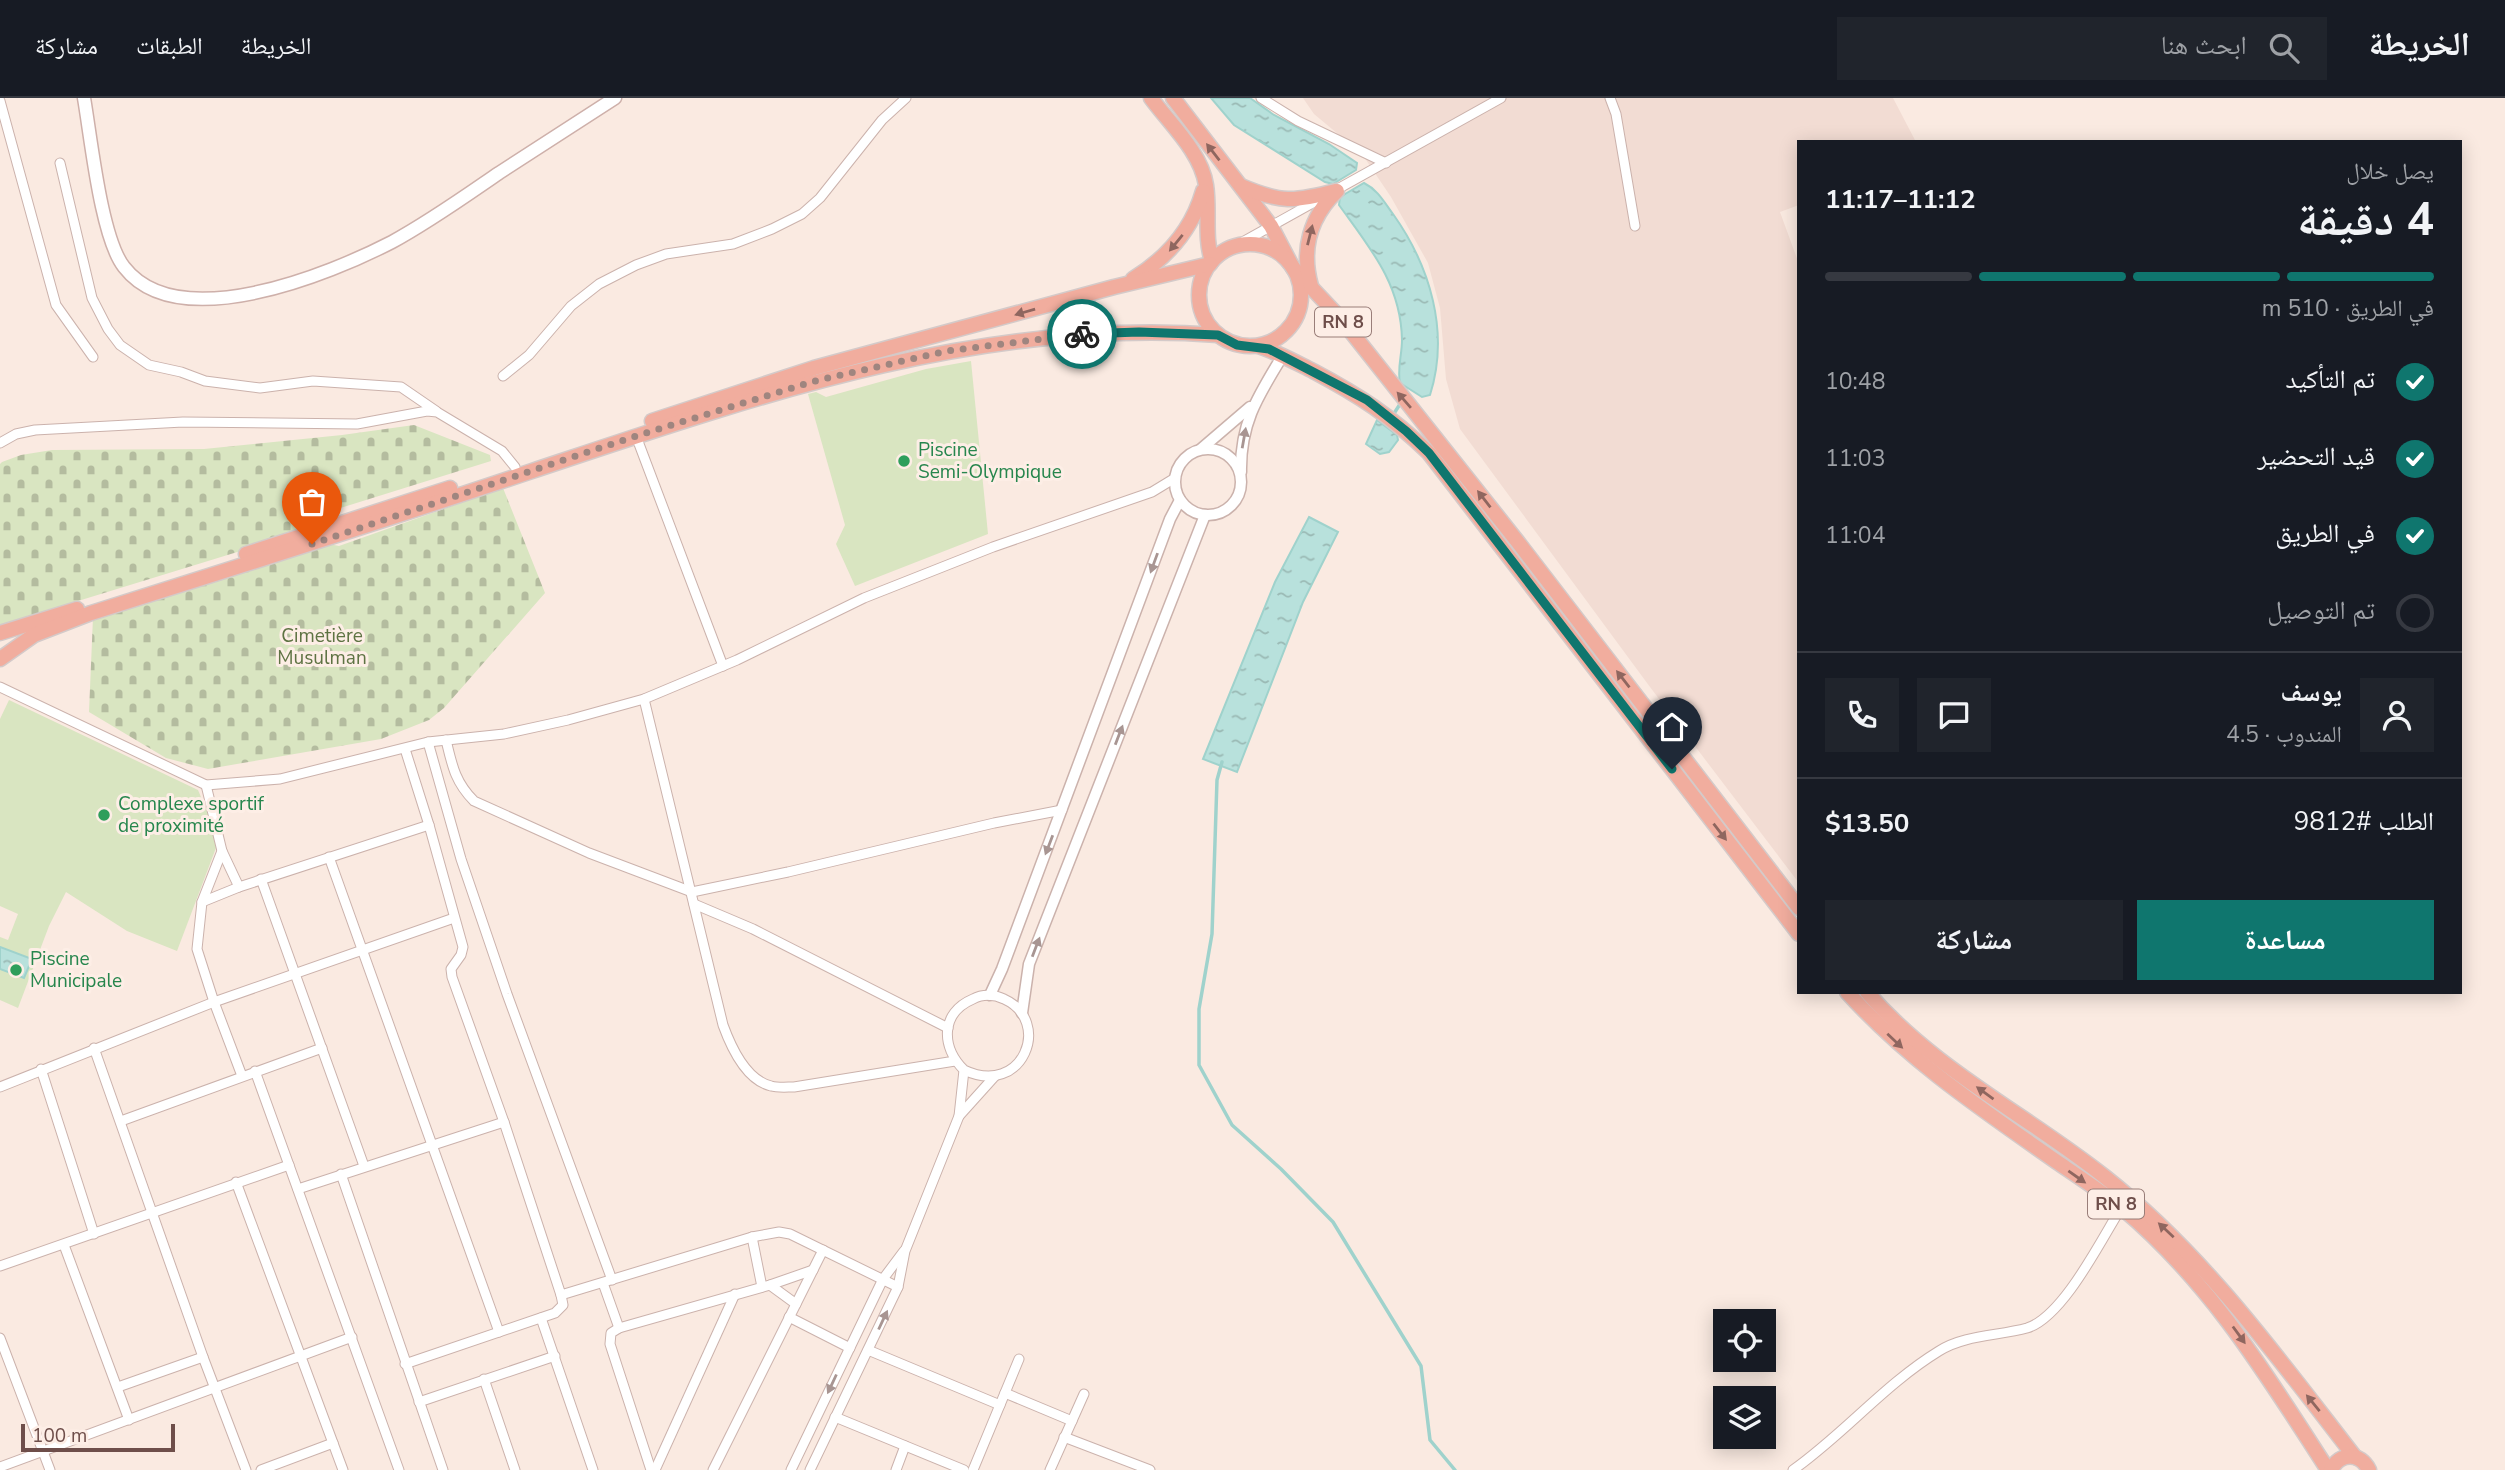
<!DOCTYPE html>
<html lang="ar">
<meta charset="utf-8">
<style>
:root{--surface:#171b24;--page:#20242c;--text:#f1f3f6;--muted:#9ea1a6;--line:#363941;--accent:#0f766e}
body{margin:0;font-family:"Nunito Sans","Noto Naskh Arabic",sans-serif;background:var(--page);color:var(--text);direction:rtl;height:100vh;display:flex;flex-direction:column;font-size:26px;white-space:nowrap}
*{box-sizing:border-box;margin:0}
p{font-size:23px;color:var(--muted)}
.icon{flex:none;width:38px;height:38px;fill:none;stroke:currentColor;stroke-width:2;stroke-linecap:round;stroke-linejoin:round}
.map{position:relative;flex:1;overflow:hidden;direction:ltr}
.panel{position:absolute;left:1797px;top:42px;width:665px;height:854px;display:flex;flex-direction:column;background:var(--surface);border-radius:0px;box-shadow:0 4px 18px #0003;direction:rtl}
.panel>*{flex:none}
.controls{position:absolute;left:1713px;top:1211px;display:grid;gap:14px}
.controls a{display:grid;place-items:center;width:63px;height:63px;border-radius:0px;background:var(--surface);box-shadow:0 4px 18px #0003;font-size:35px}
.scale{position:absolute;left:21px;bottom:18px;width:154px;box-sizing:border-box;padding-left:7px;border:4px solid #6e4e4a;border-top:0;font-size:19px;line-height:24px;white-space:nowrap;color:#6e4e4a;-webkit-text-stroke:5px #fdeee6;paint-order:stroke}
.pin{position:absolute;display:grid;place-items:center;width:60px;height:60px;color:#fff;margin:-72px -30px;border-radius:50% 50% 50% 0;rotate:-45deg;box-shadow:0 0 7px #0007}
.pin .icon{rotate:45deg}
.courier{position:absolute;display:grid;place-items:center;width:70px;height:70px;margin:-35px;border:5px solid #0f766e;border-radius:50%;background:#fff;color:#222;box-shadow:0 2px 9px #0007}
.headline em{font-style:normal;font-weight:700}
.headline div{display:flex;flex-direction:column-reverse}
.headline{display:flex;align-items:center;justify-content:space-between;height:119px;padding:0 28px}
h1{font-size:46px;font-weight:700;line-height:52px}
.bar{display:grid;grid-template-columns:repeat(4,1fr);gap:10px 7px;align-content:center;height:84px;padding:0 28px}
.bar i{height:9px;border-radius:5px;background:var(--line)}
.bar .current{background:var(--accent)}
.bar p{grid-column:span 4}
.line{display:flex;align-items:center;gap:18px;padding:0 28px;border-top:2px solid var(--line)}
.line div{flex:1}
.round{display:grid;place-items:center;flex:none;width:74px;height:74px;border-radius:0px;background:var(--page)}
ol{padding:0 28px;list-style:none}
li{display:flex;align-items:center;gap:21px;height:77px}
li p{margin-inline-start:auto}
li .icon{padding:7px;border-radius:50%;background:var(--accent);color:#fff;stroke-width:4}
li:last-child{color:var(--muted)}
li i{width:38px;height:38px;border:4px solid var(--line);border-radius:50%}
.primary-button{display:flex;gap:14px;margin-top:auto;padding:14px 28px}
.primary-button a{flex:1;height:80px;border-radius:0px;background:var(--accent);color:#fff;font-size:28px;font-weight:700;line-height:80px;text-align:center}
.primary-button a+a{background:var(--page);color:var(--text)}
header{display:flex;align-items:center;gap:42px;box-sizing:border-box;height:98px;padding:0 35px;background:var(--surface);border-bottom:2px solid var(--line)}
header strong{font-size:33px}
nav{display:flex;gap:38px;margin-inline-start:auto;font-size:24px}
.search{width:490px;height:63px;background:var(--page);display:flex;align-items:center;gap:18px;box-sizing:border-box;padding:0 24px;border-radius:0px;color:var(--muted);font-size:26px}
.map>svg:first-child{display:block}
.residential{fill:#f2dcd3}
.green{fill:#d9e5c1}
.cemetery{fill:url(#cemetery-stones)}
.water{fill:url(#water-ripples);stroke:#9fd2cc;stroke-width:2}
.lines{fill:none;stroke-linecap:round;stroke-linejoin:round}
.stream{stroke:#9fd2cc;stroke-width:3.5}
.minor-casing{stroke:#cbb2ac;stroke-width:11}
.tertiary-casing{stroke:#cbb2ac;stroke-width:13}
.secondary-casing{stroke:#ceb0aa;stroke-width:15}
.trunk-casing{stroke:#d4cac9;stroke-width:17}
.minor{stroke:#fff;stroke-width:9}
.tertiary{stroke:#fff;stroke-width:10}
.secondary{stroke:#fff;stroke-width:12}
.trunk{stroke:#f1ad9e;stroke-width:14}
.oneway{fill:#8f665f}
.oneway2{fill:#a89592}
.done{stroke:#9f857f;stroke-width:7;stroke-dasharray:0 12.6}
.route{stroke:#0f766e;stroke-width:9}
.leisure-dot{fill:#2e9e5b;stroke:#fdeee6;stroke-width:2.5}
.labels{text-anchor:middle;dominant-baseline:central;stroke-width:6;stroke-linejoin:round;paint-order:stroke}
.shield{fill:#fdeee6;stroke:#997e79;stroke-width:2}
.shield-label{font-size:18px;font-weight:bold;fill:#6e4e4a}
.leisure-label{font-size:19px;fill:#27864d;stroke:#fdeee6;text-anchor:start}
.park-label{font-size:19px;fill:#5e7343;stroke:#fdeee6}
</style>
<header>
<strong>الخريطة</strong>
<div class="search"><svg class="icon" aria-label="search" viewBox="0 0 24 24"><circle cx="10" cy="10" r="6"/><path d="M15 15l6 6"/></svg>ابحث هنا</div>
<nav><a>الخريطة</a><a>الطبقات</a><a>مشاركة</a></nav>
</header>
<div class="map">
<svg width="2505" height="1372" viewBox="0 0 2505 1372">
<defs>
<pattern id="cemetery-stones" width="16" height="16" patternUnits="userSpaceOnUse" patternTransform="scale(1.75)"><rect width="16" height="16" fill="#d9e5c1"/><path d="M2 7V4a2 2 0 0 1 4 0v3zM10 15v-3a2 2 0 0 1 4 0v3z" fill="#b4bc9f"/></pattern>
<pattern id="water-ripples" width="26" height="14" patternUnits="userSpaceOnUse" patternTransform="scale(1.75)"><rect width="26" height="14" fill="#b8e1dc"/><path d="M2 4q2-2 4 0t4 0M15 11q2-2 4 0t4 0" fill="none" stroke="#9ab9b4"/></pattern>
</defs>
<rect width="100%" height="100%" fill="#faeae1"/>
<path class="residential" d="M1303,0H1893L1916,44H1799V107L1780,114L1799,166V785L1650,589L1460,331L1446,281L1440,210L1428,165L1391,99L1362,56L1314,16Z"/>
<g class="green">
<path d="M971,263L988,436L855,488L836,446L845,427L808,296L816,294L826,299L926,271Z"/>
<path d="M9,602L198,692L219,742L177,853L127,833L66,794L49,828L18,910L0,902V839L8,842L18,816L0,808V621Z"/>
</g>
<g class="cemetery">
<path d="M414,327L490,357L491,363L318,417L306,433L0,527V366L2,364L21,357L52,352L204,351L342,337Z"/>
<path d="M503,390L545,495L444,610L429,622L381,641L208,671L166,660L89,614L93,519L319,444L339,448Z"/>
</g>
<g class="water">
<path d="M1211,0H1250L1274,17L1329,46L1357,65L1356,72L1333,86L1325,84L1234,27Z"/>
<path d="M1364,85C1378,92 1384,104 1393,116C1430,168 1450,234 1430,297L1422,299L1400,285C1397,270 1402,257 1402,242C1401,186 1370,150 1339,107L1340,99Z"/>
<path d="M1377,322L1397,337L1398,342L1389,354L1380,356L1366,346Z"/>
<path d="M1309,419L1338,434L1303,504L1237,674L1203,661L1275,484Z"/>
<path d="M0,849L32,861L24,880L0,871Z"/>
</g>
<g class="lines">
<g class="stream">
<path d="M1393,317L1402,303"/>
<path d="M1222,664L1217,682L1212,836L1199,911V967L1232,1027L1281,1071L1333,1124L1421,1268L1430,1342L1455,1372"/>
</g>
<defs>
<g id="minor">
<path d="M1261,0L1298,23L1386,65"/>
<path d="M1610,0L1616,16L1635,128"/>
<path d="M0,3L56,207L93,259"/>
<path d="M60,65L92,200L108,231L120,247L149,267L181,274L205,283L260,290L313,283L401,289L436,313"/>
<path d="M1230,151L1501,0"/>
<path d="M503,278L529,257L571,208L599,186L636,167L666,156L733,146L772,131L802,116L820,100L882,22L906,0"/>
<path d="M636,338L723,568"/>
<path d="M0,345L16,336L35,332L183,324L357,326L427,313L437,314L502,353L515,369"/>
<path d="M0,589L206,687L280,681L428,644L504,636L568,622L644,601L737,562L864,500L993,449L1152,394L1175,380"/>
<path d="M644,601L723,927C731,949 746,982 771,988C778,990 787,989 794,989L955,963"/>
<path d="M446,642C452,667 455,684 474,703L589,755L692,794L788,774L994,725L1062,712"/>
<path d="M428,644L461,761L507,896L612,1182"/>
<path d="M405,651L429,727L463,849L461,857L451,871L452,879L504,1024L561,1197L752,1139L779,1134L790,1136L898,1189"/>
<path d="M206,687L222,753L239,789"/>
<path d="M222,753L202,804L197,851L214,904L242,978"/>
<path d="M329,759L499,1234"/>
<path d="M261,781L364,1068"/>
<path d="M202,804L239,789L429,727"/>
<path d="M694,806L753,831L948,930"/>
<path d="M94,950L203,1259L246,1372"/>
<path d="M41,971L94,1136"/>
<path d="M255,973L399,1372"/>
<path d="M0,989L214,904L454,820"/>
<path d="M959,1018L995,978"/>
<path d="M121,1023L322,950"/>
<path d="M341,1076L443,1372"/>
<path d="M236,1084L343,1372"/>
<path d="M298,1091L504,1024"/>
<path d="M752,1139L762,1189"/>
<path d="M64,1147L129,1322"/>
<path d="M0,1168L289,1067"/>
<path d="M603,1185L619,1230"/>
<path d="M770,1187L796,1206"/>
<path d="M789,1219L850,1250"/>
<path d="M541,1220L593,1372"/>
<path d="M0,1240L50,1372"/>
<path d="M868,1252L1000,1307"/>
<path d="M405,1266L555,1215L563,1207L561,1197"/>
<path d="M484,1281L515,1372"/>
<path d="M118,1289L203,1259"/>
<path d="M1005,1295L1072,1323"/>
<path d="M419,1304L555,1258"/>
<path d="M835,1319L964,1372"/>
<path d="M1064,1339L1150,1372"/>
<path d="M0,1369L352,1239"/>
<path d="M261,1372L333,1345"/>
<path d="M651,1372L610,1246L611,1235L619,1230L770,1187L813,1172"/>
<path d="M655,1372L735,1196"/>
<path d="M713,1372L823,1152"/>
<path d="M791,1372L883,1181L904,1153"/>
<path d="M810,1372L898,1189L905,1153L959,1018L964,972C941,949 940,915 973,901C982,896 994,896 1004,901C1053,923 1023,1000 964,972"/>
<path d="M896,1372L905,1348"/>
<path d="M973,1372L1019,1261"/>
<path d="M1050,1372L1084,1296"/>
<path d="M1793,1372C1844,1336 1885,1286 1939,1253C1964,1237 1998,1238 2027,1230C2063,1219 2101,1142 2121,1110"/>
</g>
<g id="tertiary">
<path d="M1201,351L1250,309"/>
<circle cx="1208" cy="384" r="33"/>
<path d="M1241,374C1240,325 1258,298 1283,257"/>
<path d="M990,897L1002,871L1170,421L1180,402"/>
<path d="M1022,915L1029,866L1205,417"/>
</g>
<path id="secondary" d="M84,0C91,40 101,140 124,169C178,239 330,176 392,144C429,124 464,99 499,75C537,50 576,25 615,0"/>
<g id="trunk">
<path d="M1151,0C1170,26 1201,54 1206,87C1210,112 1204,139 1212,163"/>
<path d="M1173,0L1271,128L1293,170L1341,221L1517,443L1799,810"/>
<path d="M1241,88C1281,105 1294,104 1336,93"/>
<circle cx="1250" cy="197" r="51"/>
<path d="M1133,181C1167,160 1192,132 1203,93"/>
<path d="M1311,188C1301,152 1310,119 1337,93"/>
<path d="M1258,248C1277,254 1295,264 1313,273C1360,298 1391,318 1429,355L1799,836"/>
<path d="M652,323L814,270L1114,189L1210,166"/>
<path d="M246,456L450,390"/>
<path d="M0,535L77,511"/>
<path d="M0,561L34,537L91,515C238,469 386,422 532,373C754,299 981,219 1218,237"/>
<path d="M1847,894C1908,962 1983,1012 2057,1064C2079,1079 2102,1094 2122,1110C2211,1185 2266,1276 2328,1372"/>
<path d="M1867,894C1933,971 2027,1017 2105,1079C2205,1158 2278,1260 2355,1359"/>
<path d="M2331,1372C2340,1354 2360,1354 2369,1372"/>
</g>
</defs>
<use href="#minor" class="minor-casing"/>
<use href="#tertiary" class="tertiary-casing"/>
<use href="#secondary" class="secondary-casing"/>
<use href="#trunk" class="trunk-casing"/>
<use href="#minor" class="minor"/>
<use href="#tertiary" class="tertiary"/>
<use href="#secondary" class="secondary"/>
<use href="#trunk" class="trunk"/>
</g>
<defs><path id="oneway-solid" d="M-6-.8H1V-3.2L6.5 0L1 3.2V.8H-6Z" transform="scale(1.75)"/></defs>
<g class="oneway">
<use href="#oneway-solid" transform="translate(1213 54) rotate(-128)"/>
<use href="#oneway-solid" transform="translate(1310 137) rotate(-76)"/>
<use href="#oneway-solid" transform="translate(1176 145) rotate(129)"/>
<use href="#oneway-solid" transform="translate(1025 214) rotate(164)"/>
<use href="#oneway-solid" transform="translate(1404 302) rotate(-131)"/>
<use href="#oneway-solid" transform="translate(1484 401) rotate(-128)"/>
<use href="#oneway-solid" transform="translate(1623 581) rotate(-128)"/>
<use href="#oneway-solid" transform="translate(1720 734) rotate(52)"/>
<use href="#oneway-solid" transform="translate(1895 943) rotate(43)"/>
<use href="#oneway-solid" transform="translate(1985 995) rotate(-144)"/>
<use href="#oneway-solid" transform="translate(2077 1079) rotate(35)"/>
<use href="#oneway-solid" transform="translate(2166 1132) rotate(-137)"/>
<use href="#oneway-solid" transform="translate(2239 1237) rotate(54)"/>
<use href="#oneway-solid" transform="translate(2313 1305) rotate(-129)"/>
</g>
<g class="oneway2">
<use href="#oneway-solid" transform="translate(1244 340) rotate(-80)"/>
<use href="#oneway-solid" transform="translate(1154 465) rotate(110)"/>
<use href="#oneway-solid" transform="translate(1119 637) rotate(-69)"/>
<use href="#oneway-solid" transform="translate(1049 747) rotate(111)"/>
<use href="#oneway-solid" transform="translate(1036 849) rotate(-69)"/>
<use href="#oneway-solid" transform="translate(883 1222) rotate(-65)"/>
<use href="#oneway-solid" transform="translate(832 1286) rotate(115)"/>
</g>
<g class="lines">
<path class="done" d="M312,446L636,338L815,283L947,253L1082,236"/>
<path class="route" d="M1082,236L1139,234L1218,237L1237,247L1269,251L1367,302L1406,333L1429,355L1672,671"/>
</g>
<g class="leisure-dot">
<circle cx="904" cy="363" r="7"/>
<circle cx="104" cy="717" r="7"/>
<circle cx="16" cy="872" r="7"/>
</g>
<g class="labels">
<g class="shield">
<rect x="1315" y="209.5" width="56" height="29" rx="5"/>
<rect x="2088" y="1091.5" width="56" height="29" rx="5"/>
</g>
<g class="shield-label">
<text x="1343" y="224">RN 8</text>
<text x="2116" y="1106">RN 8</text>
</g>
<g class="leisure-label">
<text x="918" y="352">Piscine<tspan x="918" dy="22">Semi-Olympique</tspan></text>
<text x="118" y="706">Complexe sportif<tspan x="118" dy="22">de proximité</tspan></text>
<text x="30" y="861">Piscine<tspan x="30" dy="22">Municipale</tspan></text>
</g>
<g class="park-label">
<text x="322" y="538">Cimetière<tspan x="322" dy="22">Musulman</tspan></text>
</g>
</g>
</svg>
<div class="controls">
<a><svg class="icon" aria-label="locate" viewBox="0 0 24 24"><circle cx="12" cy="12" r="6"/><path d="M12 2v4M12 18v4M2 12h4M18 12h4"/></svg></a>
<a><svg class="icon" aria-label="layers" viewBox="0 0 24 24"><path d="M12 4l9 5-9 5-9-5zM3 14l9 5 9-5"/></svg></a>
</div>
<div class="scale">100 m</div>
<div class="pin" style="left:312px;top:446px;background:#ea580c"><svg class="icon" aria-label="bag" viewBox="0 0 24 24"><path d="M5 8h14l-1 12H6zM9 8a3 3 0 0 1 6 0"/></svg></div>
<div class="pin" style="left:1672px;top:671px;background:#1f2937"><svg class="icon" aria-label="home" viewBox="0 0 24 24"><path d="M3 11l9-7 9 7M6 9v11h12V9"/></svg></div>
<div class="courier" style="left:1082px;top:236px"><svg class="icon" aria-label="bike" viewBox="0 0 24 24"><circle cx="6" cy="16" r="4"/><circle cx="18" cy="16" r="4"/><path d="M6 16l4-8h5l3 8M10 8l3 8H6M13 5h3"/></svg></div>
<section class="panel">
<div class="headline"><div><h1>4 دقيقة</h1><p>يصل خلال</p></div><em>11:12–11:17</em></div>
<div class="bar"><i class="current"></i><i class="current"></i><i class="current"></i><i></i><p>في الطريق · 510 m</p></div>
<ol>
<li><svg class="icon" aria-label="check" viewBox="0 0 24 24"><path d="M5 12l5 5 9-10"/></svg>تم التأكيد<p>10:48</p></li>
<li><svg class="icon" aria-label="check" viewBox="0 0 24 24"><path d="M5 12l5 5 9-10"/></svg>قيد التحضير<p>11:03</p></li>
<li><svg class="icon" aria-label="check" viewBox="0 0 24 24"><path d="M5 12l5 5 9-10"/></svg>في الطريق<p>11:04</p></li>
<li><i></i>تم التوصيل</li>
</ol>
<div class="line" style="height:126px"><a class="round"><svg class="icon" aria-label="person" viewBox="0 0 24 24"><circle cx="12" cy="8" r="4"/><path d="M4 21q1-7 8-7t8 7"/></svg></a><div><b>يوسف</b><p>المندوب · 4.5</p></div><a class="round"><svg class="icon" aria-label="chat" viewBox="0 0 24 24"><path d="M4 5h16v11H9l-5 4z"/></svg></a><a class="round"><svg class="icon" aria-label="phone" viewBox="0 0 24 24"><path d="M5 4h4l2 5-3 2q2 4 5 5l2-3 5 2v4C11 20 4 13 5 4z"/></svg></a></div>
<div class="line" style="height:91px"><div>الطلب #9812</div><b>$13.50</b></div>
<div class="primary-button"><a>مساعدة</a><a>مشاركة</a></div>
</section>
</div>
